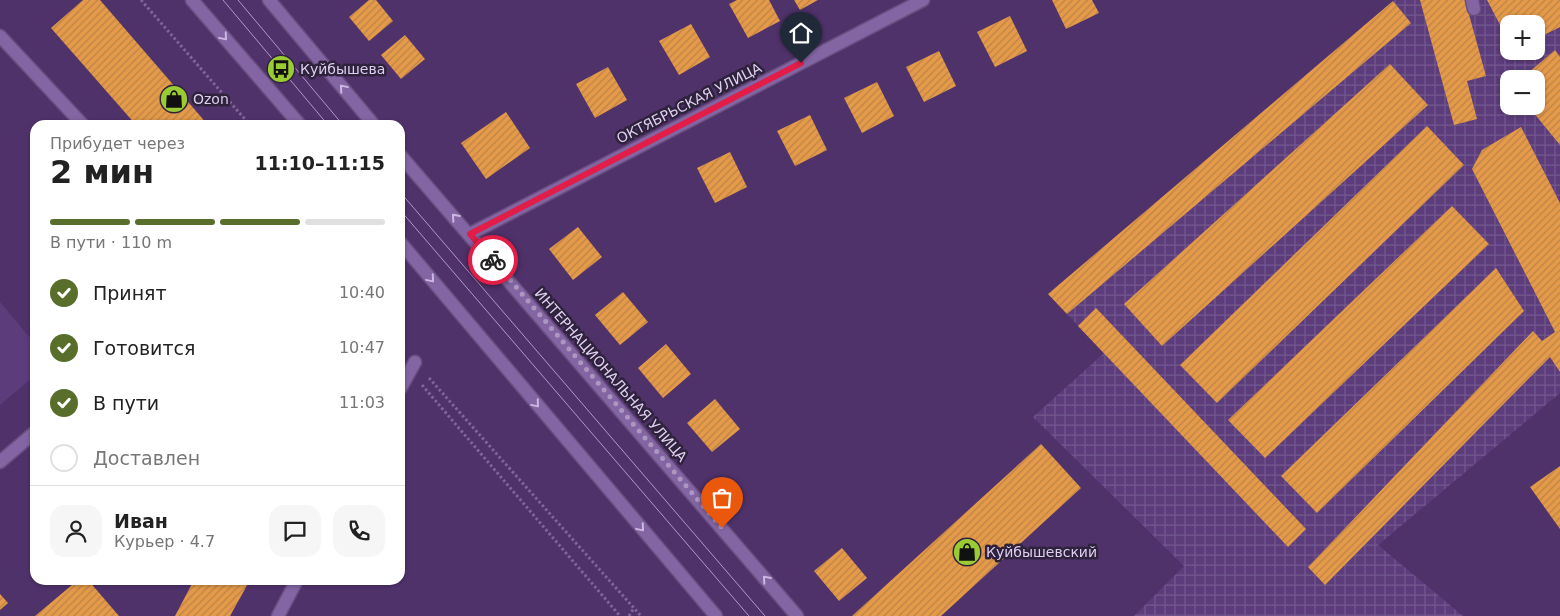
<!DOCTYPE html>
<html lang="ru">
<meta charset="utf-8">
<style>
:root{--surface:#fff;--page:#f6f6f6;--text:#222;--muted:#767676;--line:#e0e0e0;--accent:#586e2a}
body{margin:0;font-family:"DejaVu Sans",sans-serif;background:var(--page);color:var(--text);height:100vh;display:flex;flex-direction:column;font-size:19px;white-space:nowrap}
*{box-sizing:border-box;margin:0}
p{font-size:16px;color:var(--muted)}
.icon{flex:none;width:28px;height:28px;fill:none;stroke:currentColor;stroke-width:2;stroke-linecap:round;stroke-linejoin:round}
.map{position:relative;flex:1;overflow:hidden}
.sheet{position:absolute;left:30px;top:120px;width:375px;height:465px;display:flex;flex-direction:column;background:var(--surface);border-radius:15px;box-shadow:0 1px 4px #0004}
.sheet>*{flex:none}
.tools{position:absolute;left:1500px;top:15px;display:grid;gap:10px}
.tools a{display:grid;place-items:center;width:45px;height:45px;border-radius:10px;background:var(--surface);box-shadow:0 1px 4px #0004;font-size:25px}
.pin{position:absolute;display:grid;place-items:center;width:42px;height:42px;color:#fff;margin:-51px -21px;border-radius:50% 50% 50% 0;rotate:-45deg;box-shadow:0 0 5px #0007}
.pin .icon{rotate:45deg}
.courier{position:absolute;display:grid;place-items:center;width:50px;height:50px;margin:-25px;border:4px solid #e11d48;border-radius:50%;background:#fff;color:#222;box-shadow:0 1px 6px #0007}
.head em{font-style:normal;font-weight:700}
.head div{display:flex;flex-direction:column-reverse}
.head{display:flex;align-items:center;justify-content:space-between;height:85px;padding:0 20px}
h1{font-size:32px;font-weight:700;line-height:38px}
.bar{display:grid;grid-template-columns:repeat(4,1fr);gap:8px 5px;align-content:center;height:60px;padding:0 20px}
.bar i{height:6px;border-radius:4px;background:var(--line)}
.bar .selected{background:var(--accent)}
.bar p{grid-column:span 4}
.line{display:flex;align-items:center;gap:12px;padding:0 20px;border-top:1px solid var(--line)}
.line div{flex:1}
.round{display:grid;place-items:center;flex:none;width:52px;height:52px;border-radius:15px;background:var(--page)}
ol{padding:0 20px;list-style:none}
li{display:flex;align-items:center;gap:15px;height:55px}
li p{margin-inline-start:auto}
li .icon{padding:5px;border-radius:50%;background:var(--accent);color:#fff;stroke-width:4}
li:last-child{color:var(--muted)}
li i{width:28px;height:28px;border:2px solid var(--line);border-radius:50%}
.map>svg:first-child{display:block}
.built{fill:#5c3c7b}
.industrial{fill:url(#industrial-grid);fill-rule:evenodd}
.building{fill:url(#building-hatch)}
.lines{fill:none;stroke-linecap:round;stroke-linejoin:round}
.service-casing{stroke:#684e7f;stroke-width:15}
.minor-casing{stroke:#684e7f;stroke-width:15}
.tertiary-casing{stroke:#684e7f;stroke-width:15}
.secondary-casing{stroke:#684e7f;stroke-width:15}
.path{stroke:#7f6697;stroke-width:3;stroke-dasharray:2.5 2.5;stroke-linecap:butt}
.service{stroke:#8365a3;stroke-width:12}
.minor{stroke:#8365a3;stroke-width:12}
.tertiary{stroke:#8365a3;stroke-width:12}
.secondary{stroke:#8365a3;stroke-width:12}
.tram{stroke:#ae99c3;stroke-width:1}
.oneway{stroke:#ccb9e1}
.done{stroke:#ac97c1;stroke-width:5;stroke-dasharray:0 9}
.route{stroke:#e11d48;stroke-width:6}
.labels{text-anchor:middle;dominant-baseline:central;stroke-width:5;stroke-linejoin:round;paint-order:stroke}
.poi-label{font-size:14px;fill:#decef0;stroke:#2f223c;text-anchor:start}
.street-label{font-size:14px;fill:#decef0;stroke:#2f223c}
</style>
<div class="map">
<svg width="1560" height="616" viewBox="0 0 1560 616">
<defs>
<pattern id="industrial-grid" width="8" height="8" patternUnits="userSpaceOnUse" patternTransform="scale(1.25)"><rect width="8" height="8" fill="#5c3c7b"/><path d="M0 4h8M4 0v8" fill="none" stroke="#73578e"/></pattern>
<pattern id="building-hatch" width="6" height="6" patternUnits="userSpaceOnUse" patternTransform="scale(1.25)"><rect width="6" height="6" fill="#e49a48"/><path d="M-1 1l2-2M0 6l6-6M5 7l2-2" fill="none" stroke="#bc8348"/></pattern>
</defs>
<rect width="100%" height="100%" fill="#50326b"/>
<path class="built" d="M0,302L35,344V375L0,405Z"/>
<path class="industrial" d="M1394,0H1560V393L1378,545L1463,616H1134L1184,566L1033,417L1104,353L1048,294ZM1509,24H1536V51H1509ZM1509,79H1536V106H1509Z"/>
<g class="building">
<path d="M83,0H100L208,125H136L51,28Z"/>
<path d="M369,0H376L393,21L369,41L349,17Z"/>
<path d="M737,0H769L780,21L748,38L729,4Z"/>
<path d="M794,0H818L800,10Z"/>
<path d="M1052,0H1092L1099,13L1066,29Z"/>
<path d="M1420,0H1465L1486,76L1467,81L1477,119L1454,125Z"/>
<path d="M1487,0H1560V27L1536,39V24H1509V42Z"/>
<path d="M1393,1L1411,23L1067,314L1048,294Z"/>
<path d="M1010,16L1027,51L995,67L977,32Z"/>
<path d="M691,24L710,57L679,75L659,41Z"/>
<path d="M405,35L425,59L401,79L381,55Z"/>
<path d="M1555,50L1560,57V145L1528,106H1536V79H1521Z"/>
<path d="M939,51L956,86L924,102L906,67Z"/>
<path d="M1390,64L1428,105L1162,346L1124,304Z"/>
<path d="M608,67L627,100L595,118L576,84Z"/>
<path d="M877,82L894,116L862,133L844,98Z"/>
<path d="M506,112L530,148L486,179L461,143Z"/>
<path d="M810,115L827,150L795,166L777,131Z"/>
<path d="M1427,126L1464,165L1217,403L1180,365Z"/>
<path d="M1521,127L1560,203V372L1550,357L1325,585L1308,567L1533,331L1542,341L1555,332L1472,169L1482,150Z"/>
<path d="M730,152L747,187L715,203L697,168Z"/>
<path d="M1452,206L1489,244L1265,458L1228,420Z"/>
<path d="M578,227L602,257L573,280L549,249Z"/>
<path d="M1496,268L1524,311L1317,513L1281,476Z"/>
<path d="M623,292L648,322L620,345L595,315Z"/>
<path d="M1096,308L1306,529L1288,547L1078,326Z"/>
<path d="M666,344L691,374L663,398L638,368Z"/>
<path d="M715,399L740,429L712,452L687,423Z"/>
<path d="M1041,444L1081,488L941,616H852Z"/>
<path d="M1560,466V529L1530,487Z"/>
<path d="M842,548L867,578L839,601L814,571Z"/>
<path d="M78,580H88L119,616H35Z"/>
<path d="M194,580H250L230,616H175Z"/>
<path d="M0,594L8,603L0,610Z"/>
</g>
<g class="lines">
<defs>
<g id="service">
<path d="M1472,0L1474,9"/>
<path d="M0,36L83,125"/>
<path d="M400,389L415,362"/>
<path d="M278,616L297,580"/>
</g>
<path id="minor" d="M0,462L35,432"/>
<path id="tertiary" d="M470,234L923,0"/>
<g id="secondary">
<path d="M192,0L300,125"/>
<path d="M269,0L374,125"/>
<path d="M400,155L797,616"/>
<path d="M400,242L716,616"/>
</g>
</defs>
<use href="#service" class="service-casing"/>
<use href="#minor" class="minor-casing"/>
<use href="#tertiary" class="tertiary-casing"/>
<use href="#secondary" class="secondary-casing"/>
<g class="path">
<path d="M141,0L250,125"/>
<path d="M400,338L405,347"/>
<path d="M429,378L641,616"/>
<path d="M422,385L620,616"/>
<path d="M629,616L634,608"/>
</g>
<use href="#service" class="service"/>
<use href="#minor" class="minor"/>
<use href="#tertiary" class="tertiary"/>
<use href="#secondary" class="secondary"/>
<g class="tram">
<path d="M223,0L328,125"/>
<path d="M238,0L343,125"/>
<path d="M400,192L765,616"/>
<path d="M400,210L749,616"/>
</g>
</g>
<defs><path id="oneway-chevron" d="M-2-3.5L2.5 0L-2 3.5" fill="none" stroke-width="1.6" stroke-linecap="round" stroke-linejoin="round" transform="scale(1.25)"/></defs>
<g class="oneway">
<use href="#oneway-chevron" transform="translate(224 37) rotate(50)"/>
<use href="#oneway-chevron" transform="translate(343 88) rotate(-130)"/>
<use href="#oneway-chevron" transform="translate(455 217) rotate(-132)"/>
<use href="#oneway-chevron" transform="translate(431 279) rotate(50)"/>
<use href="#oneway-chevron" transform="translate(536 404) rotate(50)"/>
<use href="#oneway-chevron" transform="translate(641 528) rotate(50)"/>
<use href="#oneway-chevron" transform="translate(766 579) rotate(-131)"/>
</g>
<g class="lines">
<path class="done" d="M493,260L722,528"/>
<path class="route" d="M493,260L470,234L801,63"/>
</g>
<defs>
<symbol id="bus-disc" viewBox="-11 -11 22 22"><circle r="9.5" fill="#9bcb33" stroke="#2f223c"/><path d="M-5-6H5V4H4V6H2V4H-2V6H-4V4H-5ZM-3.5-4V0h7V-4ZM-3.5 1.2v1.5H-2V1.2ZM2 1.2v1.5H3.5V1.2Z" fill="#111"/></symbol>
<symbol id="shop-disc" viewBox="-11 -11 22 22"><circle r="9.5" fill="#9bcb33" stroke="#2f223c"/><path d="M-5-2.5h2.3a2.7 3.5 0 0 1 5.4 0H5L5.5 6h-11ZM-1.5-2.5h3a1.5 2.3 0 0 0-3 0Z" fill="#111"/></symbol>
</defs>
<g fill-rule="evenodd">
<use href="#bus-disc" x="265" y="53" width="32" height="32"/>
<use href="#shop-disc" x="158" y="83" width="32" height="32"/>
<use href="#shop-disc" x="951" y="536" width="32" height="32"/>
</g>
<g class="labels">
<g class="poi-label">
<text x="300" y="69">Куйбышева</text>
<text x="193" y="99">Ozon</text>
<text x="986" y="552">Куйбышевский</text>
</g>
<g class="street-label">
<text transform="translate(689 103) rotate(-27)">ОКТЯБРЬСКАЯ УЛИЦА</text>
<text transform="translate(611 375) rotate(49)">ИНТЕРНАЦИОНАЛЬНАЯ УЛИЦА</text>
</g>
</g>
</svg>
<div class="tools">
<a>+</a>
<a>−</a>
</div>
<div class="pin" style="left:722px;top:528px;background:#ea580c"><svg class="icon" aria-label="bag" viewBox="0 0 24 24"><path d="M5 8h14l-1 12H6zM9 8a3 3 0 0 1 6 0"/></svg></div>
<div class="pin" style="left:801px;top:63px;background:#1f2937"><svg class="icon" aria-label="home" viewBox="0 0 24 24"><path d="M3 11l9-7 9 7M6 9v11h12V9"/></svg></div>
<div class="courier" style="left:493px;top:260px"><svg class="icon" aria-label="bike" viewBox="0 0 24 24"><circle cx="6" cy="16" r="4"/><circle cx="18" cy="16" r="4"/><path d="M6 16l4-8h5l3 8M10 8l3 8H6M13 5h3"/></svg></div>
<section class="sheet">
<div class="head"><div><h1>2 мин</h1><p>Прибудет через</p></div><em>11:10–11:15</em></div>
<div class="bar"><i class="selected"></i><i class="selected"></i><i class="selected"></i><i></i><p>В пути · 110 m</p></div>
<ol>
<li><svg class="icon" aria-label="check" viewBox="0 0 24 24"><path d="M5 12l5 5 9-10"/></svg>Принят<p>10:40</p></li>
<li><svg class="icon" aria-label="check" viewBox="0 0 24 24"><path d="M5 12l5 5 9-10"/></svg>Готовится<p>10:47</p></li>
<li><svg class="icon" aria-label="check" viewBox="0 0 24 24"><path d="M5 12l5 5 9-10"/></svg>В пути<p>11:03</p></li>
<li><i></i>Доставлен</li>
</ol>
<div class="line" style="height:90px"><a class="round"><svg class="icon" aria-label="person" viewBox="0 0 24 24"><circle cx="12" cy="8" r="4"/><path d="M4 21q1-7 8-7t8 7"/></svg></a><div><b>Иван</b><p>Курьер · 4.7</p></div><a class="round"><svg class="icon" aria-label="chat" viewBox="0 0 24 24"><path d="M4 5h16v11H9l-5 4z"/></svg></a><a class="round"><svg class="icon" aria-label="phone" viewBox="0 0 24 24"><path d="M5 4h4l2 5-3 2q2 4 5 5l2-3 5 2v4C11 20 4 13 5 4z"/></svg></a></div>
</section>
</div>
